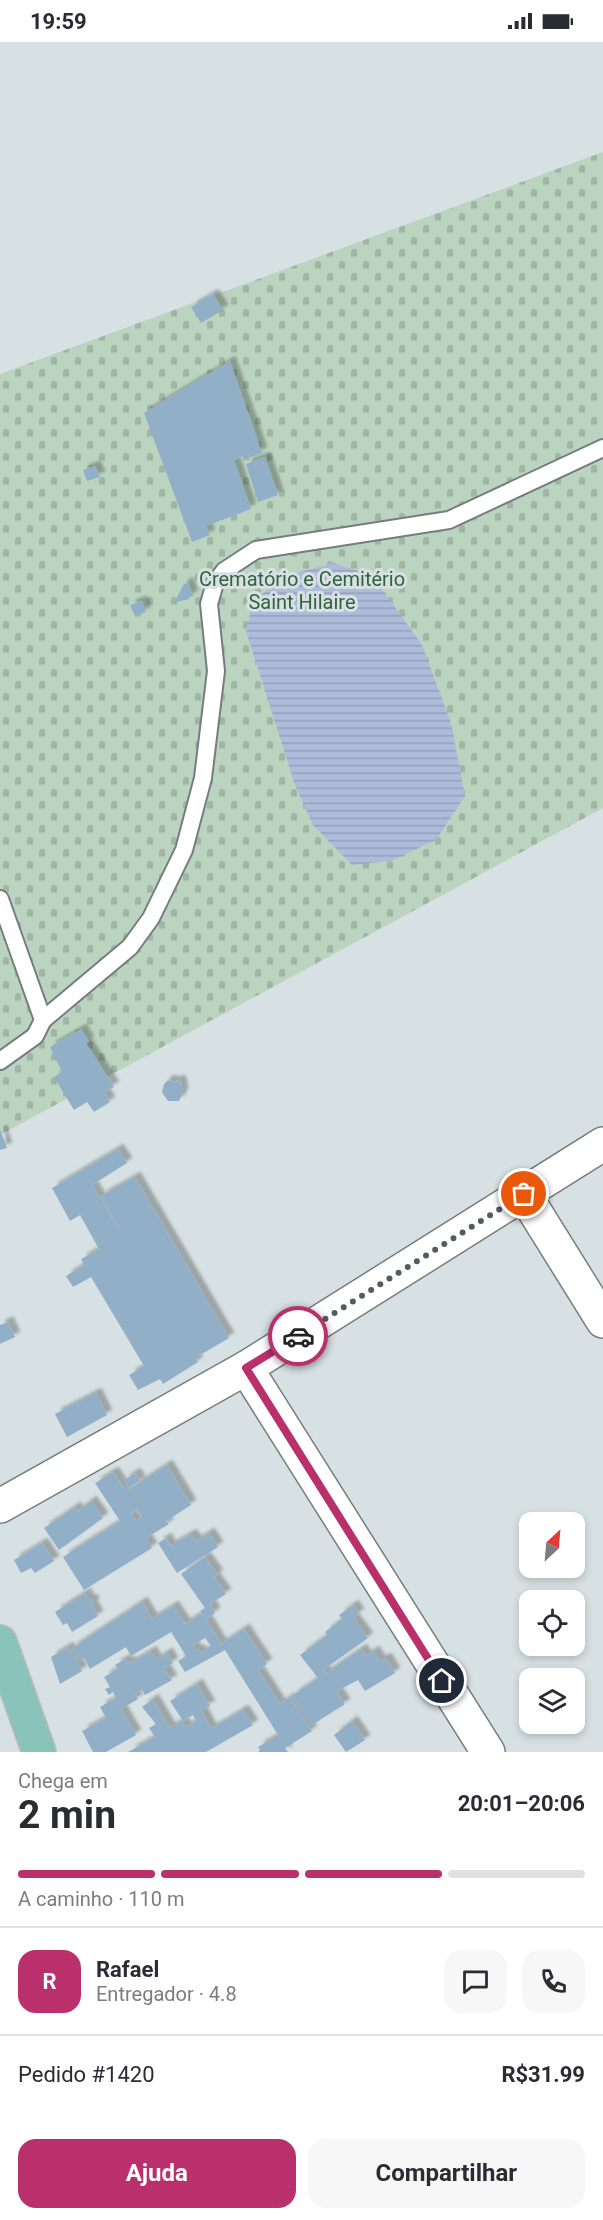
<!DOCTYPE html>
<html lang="pt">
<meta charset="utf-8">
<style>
:root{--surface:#fff;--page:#f7f7f7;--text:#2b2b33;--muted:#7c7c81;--line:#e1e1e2;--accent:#ba306c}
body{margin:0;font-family:Roboto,sans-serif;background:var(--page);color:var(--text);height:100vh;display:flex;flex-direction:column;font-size:22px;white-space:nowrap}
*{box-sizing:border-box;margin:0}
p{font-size:20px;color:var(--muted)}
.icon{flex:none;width:33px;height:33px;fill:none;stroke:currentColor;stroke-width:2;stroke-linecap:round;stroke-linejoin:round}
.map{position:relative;height:1710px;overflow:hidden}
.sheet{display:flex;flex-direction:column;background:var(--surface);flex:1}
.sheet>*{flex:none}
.needle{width:39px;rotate:26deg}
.buttons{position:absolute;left:519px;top:1470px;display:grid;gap:12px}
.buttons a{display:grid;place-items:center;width:66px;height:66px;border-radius:12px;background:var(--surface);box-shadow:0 3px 9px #0003;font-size:30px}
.pin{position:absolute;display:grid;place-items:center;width:51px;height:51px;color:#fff;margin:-26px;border:3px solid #fff;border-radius:50%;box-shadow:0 2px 6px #0007}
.courier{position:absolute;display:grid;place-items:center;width:60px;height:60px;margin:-30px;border:4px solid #ba306c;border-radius:50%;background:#fff;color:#222;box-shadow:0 2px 8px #0007}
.headline em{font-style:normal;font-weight:700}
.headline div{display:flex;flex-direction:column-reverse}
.headline{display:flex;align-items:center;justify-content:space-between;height:102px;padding:0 18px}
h1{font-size:39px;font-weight:700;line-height:45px}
.bar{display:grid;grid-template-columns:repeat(4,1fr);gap:9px 6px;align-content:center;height:72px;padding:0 18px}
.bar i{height:8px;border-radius:4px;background:var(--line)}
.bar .selected{background:var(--accent)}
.bar p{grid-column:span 4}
.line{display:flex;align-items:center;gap:15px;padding:0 18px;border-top:2px solid var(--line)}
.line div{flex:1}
.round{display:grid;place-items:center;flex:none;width:63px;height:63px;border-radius:18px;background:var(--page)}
.primary-button{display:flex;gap:12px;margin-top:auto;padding:12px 18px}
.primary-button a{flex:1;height:69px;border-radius:18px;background:var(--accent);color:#fff;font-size:24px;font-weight:700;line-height:69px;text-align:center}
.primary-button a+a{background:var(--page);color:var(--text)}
.status{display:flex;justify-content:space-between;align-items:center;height:42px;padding:0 30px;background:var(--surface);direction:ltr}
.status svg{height:16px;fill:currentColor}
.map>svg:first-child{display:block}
.cemetery{fill:url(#cemetery-stones)}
.water{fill:url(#water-rules)}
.building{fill:#91b0c7;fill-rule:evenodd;filter:url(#shadow)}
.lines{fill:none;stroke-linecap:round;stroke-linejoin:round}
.service-casing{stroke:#747d7f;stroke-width:20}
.minor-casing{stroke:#747d7f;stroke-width:36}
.primary-casing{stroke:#bcbdbd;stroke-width:36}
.service{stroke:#fff;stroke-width:16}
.minor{stroke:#fff;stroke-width:33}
.primary{stroke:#89c3b9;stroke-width:33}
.done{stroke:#565c5d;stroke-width:6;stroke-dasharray:0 10.8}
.route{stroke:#ba306c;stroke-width:8}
.labels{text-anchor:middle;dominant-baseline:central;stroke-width:6;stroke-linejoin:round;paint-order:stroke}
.park-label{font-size:20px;fill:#32623f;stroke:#d7e1e3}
</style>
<div class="status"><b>19:59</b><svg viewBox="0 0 49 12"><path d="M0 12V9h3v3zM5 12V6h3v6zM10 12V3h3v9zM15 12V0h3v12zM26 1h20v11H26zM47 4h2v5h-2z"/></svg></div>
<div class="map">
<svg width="603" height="1710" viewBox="0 0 603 1710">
<defs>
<pattern id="cemetery-stones" width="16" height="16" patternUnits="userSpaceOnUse" patternTransform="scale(1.5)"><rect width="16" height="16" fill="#bbd4c0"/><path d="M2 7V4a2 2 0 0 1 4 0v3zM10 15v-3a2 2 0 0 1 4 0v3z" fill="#a0b5a4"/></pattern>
<pattern id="water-rules" width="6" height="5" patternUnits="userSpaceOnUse" patternTransform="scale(1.5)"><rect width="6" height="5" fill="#afbbdb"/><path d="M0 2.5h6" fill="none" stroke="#96a0bb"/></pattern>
<filter id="shadow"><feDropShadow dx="5.5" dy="-5.5" stdDeviation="1.5" flood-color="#0004"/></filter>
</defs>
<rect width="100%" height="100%" fill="#d7e1e3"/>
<path class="cemetery" d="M603,110V766L0,1093V332Z"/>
<path class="water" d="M334,521L373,534L422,603L451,681L465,754L436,798L391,819L352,823L313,783L295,743L246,589L253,558L292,532Z"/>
<g class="building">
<path d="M213,252L223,268L201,281L191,265Z"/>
<path d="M230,319L262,411L245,417L244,414L234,418L251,467L206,484L210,493L192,500L144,371Z"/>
<path d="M265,415L278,453L258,460L246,422Z"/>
<path d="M95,424L100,435L87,439L83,428Z"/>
<path d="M188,541L193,554L189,555V557L177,560L176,557L184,542Z"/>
<path d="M142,559L146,570L135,574L130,563Z"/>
<path d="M81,987L89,1000L86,1001L114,1045L104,1050L110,1060L94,1070L87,1060L74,1068L54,1035L62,1030L50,1005Z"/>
<path d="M168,1038L174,1040L178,1038L181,1040L183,1051L179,1059H168L162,1050L164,1042Z"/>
<path d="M0,1087L7,1106L0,1108Z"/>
<path d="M118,1107L127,1121L92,1143L124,1195L101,1154L135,1135L229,1296L195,1316L198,1320L163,1342L160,1337L138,1348L129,1333L144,1324L91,1235L73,1245L66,1234L84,1223L81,1217L99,1207L80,1173L70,1179L52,1146Z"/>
<path d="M8,1280L15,1295L0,1302V1283Z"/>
<path d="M96,1351L107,1373L67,1395L55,1372Z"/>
<path d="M167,1423L191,1463L166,1479L169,1482L146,1496L152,1506L84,1548L63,1515L120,1479L95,1441L113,1430L126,1449ZM137,1468L142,1475L136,1479L131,1472Z"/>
<path d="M135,1431L140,1439L128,1446L124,1438Z"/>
<path d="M91,1459L103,1476L59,1508L44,1486L75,1465L78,1469Z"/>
<path d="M209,1491L218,1505L177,1531L158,1501L166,1496L170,1504L191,1492L196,1499Z"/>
<path d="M42,1501L54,1519L35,1531L31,1526L21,1531L14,1518Z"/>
<path d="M205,1515L218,1533L214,1535L226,1552L210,1562L215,1571L206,1577L221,1602L244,1587L267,1622L258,1628L280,1662L290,1655L312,1689L285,1706L288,1710H258L260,1708L258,1705L278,1693L225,1608L185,1630L178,1619L186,1614L171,1590L131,1614L126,1605L90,1627L84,1616L79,1619L72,1606L142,1560L152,1577L173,1564L185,1582L202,1571L200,1569L205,1566L181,1532ZM205,1596L211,1604L201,1611L198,1607L196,1609L193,1603Z"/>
<path d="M85,1551L90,1559L92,1557L94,1561L92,1563L98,1574L72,1590L67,1581L63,1583L55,1570Z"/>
<path d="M353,1563L359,1572L353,1576L368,1596L323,1628L326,1631L361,1607L366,1614L374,1609L380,1619L386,1616L395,1631L365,1649L358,1638L341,1647L337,1650L345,1662L312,1683L292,1654L318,1636L300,1613L327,1593L325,1590L342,1577L339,1573Z"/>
<path d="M68,1605L82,1629L60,1642L51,1615Z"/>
<path d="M151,1609L156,1618L167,1611L173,1621L164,1626L172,1638L145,1653L142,1648L135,1652L138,1657L121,1667L136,1693L106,1710H93L82,1689L106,1676L100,1665L116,1656L113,1650L109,1653L105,1647L110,1645L104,1635L118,1627L115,1623L125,1617L127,1621L130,1619L131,1621Z"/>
<path d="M197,1642L210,1664L201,1668L211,1687L243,1668L253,1683L206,1710H128L155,1695L149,1686L156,1682L142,1665L153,1657L170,1686L182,1679L186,1685L196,1679L193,1673L183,1679L170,1659Z"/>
<path d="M352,1679L365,1698L346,1710L334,1693Z"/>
</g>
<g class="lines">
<defs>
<g id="service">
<path d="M0,857L43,978L35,994L0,1019"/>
<path d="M43,978L130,905L151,876L184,808L203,736L216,629L209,562L215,541L224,529L256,508L449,478L603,406"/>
</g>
<g id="minor">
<path d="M524,1152L603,1279"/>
<path d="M246,1326L488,1710"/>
<path d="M0,1464L246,1326L603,1102"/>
</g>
<path id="primary" d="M0,1600L39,1710"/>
</defs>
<use href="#service" class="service-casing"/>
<use href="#minor" class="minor-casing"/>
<use href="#primary" class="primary-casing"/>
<use href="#service" class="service"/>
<use href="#minor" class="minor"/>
<use href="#primary" class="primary"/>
</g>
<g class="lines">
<path class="done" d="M298,1294L524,1152"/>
<path class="route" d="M298,1294L246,1326L442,1639"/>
</g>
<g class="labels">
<g class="park-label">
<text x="302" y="537">Crematório e Cemitério<tspan x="302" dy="23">Saint Hilaire</tspan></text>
</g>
</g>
</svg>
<div class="buttons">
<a><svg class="needle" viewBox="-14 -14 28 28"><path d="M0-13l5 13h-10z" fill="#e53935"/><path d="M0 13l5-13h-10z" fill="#7c7c81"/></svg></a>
<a><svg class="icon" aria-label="locate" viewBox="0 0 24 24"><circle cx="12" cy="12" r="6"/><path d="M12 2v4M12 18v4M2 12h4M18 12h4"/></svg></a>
<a><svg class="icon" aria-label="layers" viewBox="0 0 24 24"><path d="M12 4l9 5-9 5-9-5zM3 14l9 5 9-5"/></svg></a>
</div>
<div class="pin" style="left:524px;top:1152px;background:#ea580c"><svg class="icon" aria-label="bag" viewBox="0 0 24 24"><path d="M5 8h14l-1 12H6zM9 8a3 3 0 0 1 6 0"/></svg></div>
<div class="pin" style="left:442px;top:1639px;background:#1f2937"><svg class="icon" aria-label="home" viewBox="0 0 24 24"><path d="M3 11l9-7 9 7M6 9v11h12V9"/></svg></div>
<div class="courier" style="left:298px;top:1294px"><svg class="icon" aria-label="car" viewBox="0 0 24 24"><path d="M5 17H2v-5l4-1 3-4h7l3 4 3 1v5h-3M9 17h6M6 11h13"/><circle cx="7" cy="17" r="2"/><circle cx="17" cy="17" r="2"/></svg></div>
</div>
<section class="sheet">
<div class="headline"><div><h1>2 min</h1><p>Chega em</p></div><em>20:01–20:06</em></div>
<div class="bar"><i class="selected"></i><i class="selected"></i><i class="selected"></i><i></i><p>A caminho · 110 m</p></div>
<div class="line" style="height:108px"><b class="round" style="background:var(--accent);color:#fff">R</b><div><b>Rafael</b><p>Entregador · 4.8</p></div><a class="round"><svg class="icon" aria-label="chat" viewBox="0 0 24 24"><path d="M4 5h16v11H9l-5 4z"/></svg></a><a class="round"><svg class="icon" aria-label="phone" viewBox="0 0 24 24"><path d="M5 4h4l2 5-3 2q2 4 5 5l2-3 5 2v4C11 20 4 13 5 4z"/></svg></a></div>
<div class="line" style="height:78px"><div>Pedido #1420</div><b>R$31.99</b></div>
<div class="primary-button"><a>Ajuda</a><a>Compartilhar</a></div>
</section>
